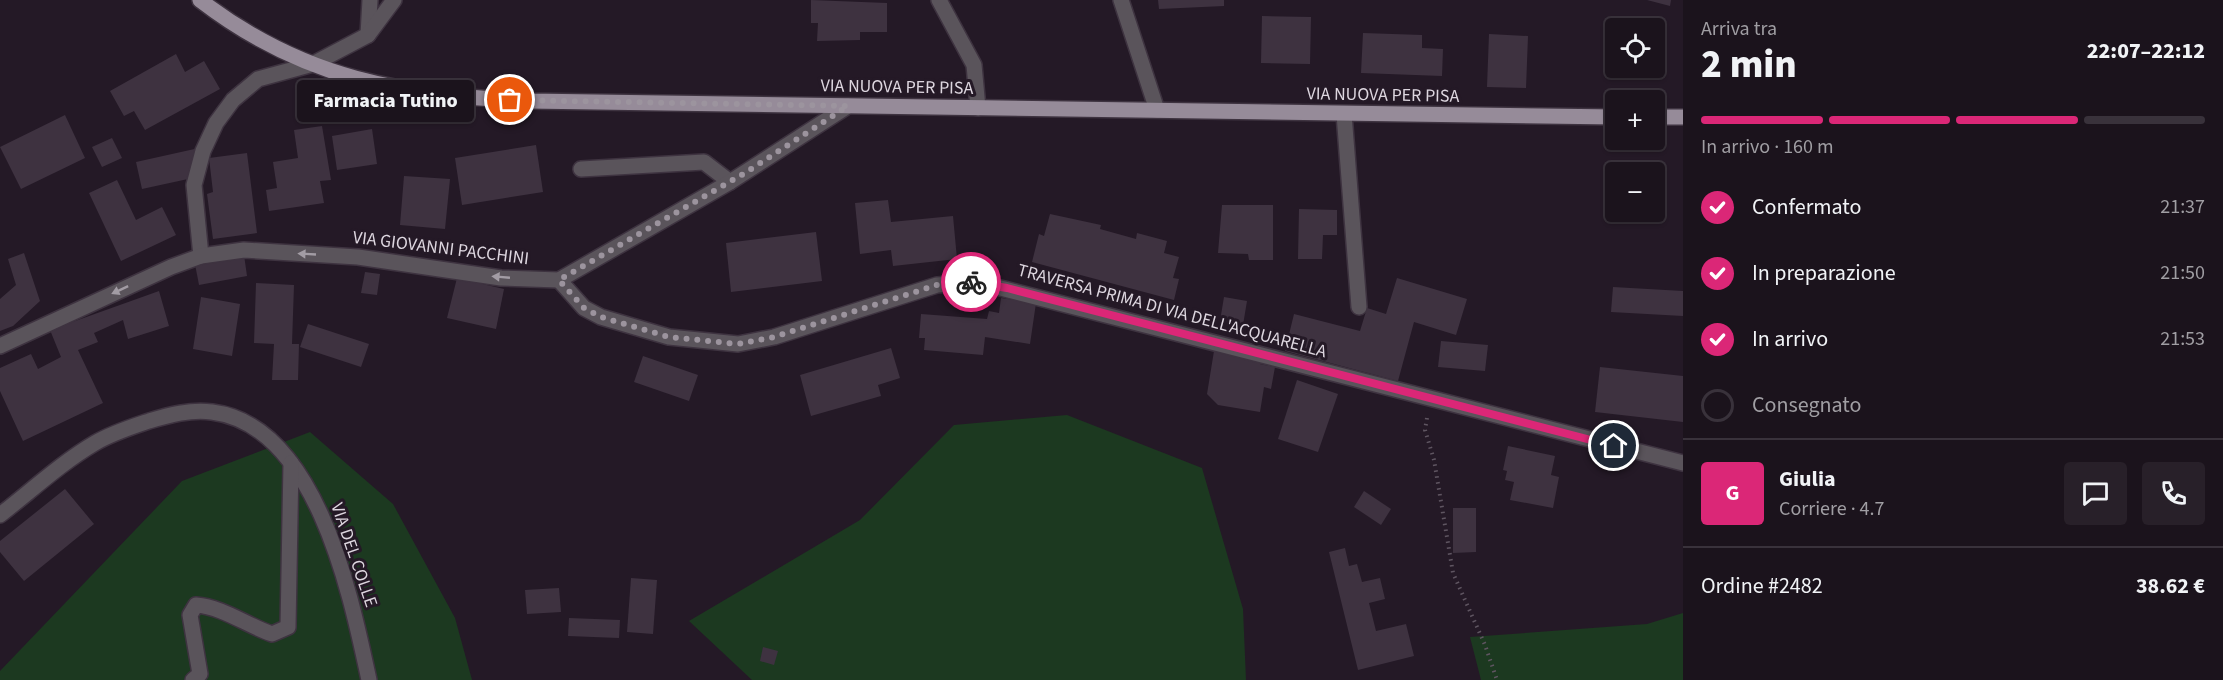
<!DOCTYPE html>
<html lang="it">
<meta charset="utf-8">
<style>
:root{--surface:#1b131c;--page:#282029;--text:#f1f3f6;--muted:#a09ea3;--line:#39323b;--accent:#db2777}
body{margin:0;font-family:"Source Sans 3",sans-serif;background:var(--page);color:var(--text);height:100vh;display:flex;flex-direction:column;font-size:22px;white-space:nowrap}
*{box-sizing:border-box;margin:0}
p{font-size:20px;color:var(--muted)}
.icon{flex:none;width:33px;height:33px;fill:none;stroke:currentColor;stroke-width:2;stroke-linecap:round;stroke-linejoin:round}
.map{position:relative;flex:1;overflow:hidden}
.side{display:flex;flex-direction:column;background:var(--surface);width:540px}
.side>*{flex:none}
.fabs{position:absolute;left:1605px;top:18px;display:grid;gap:12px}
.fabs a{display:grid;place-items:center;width:60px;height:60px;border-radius:6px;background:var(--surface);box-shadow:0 2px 4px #0004,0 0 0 2px var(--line);font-size:30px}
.pin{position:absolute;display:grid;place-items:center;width:51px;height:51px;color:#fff;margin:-26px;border:3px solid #fff;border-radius:50%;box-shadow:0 2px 6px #0007}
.courier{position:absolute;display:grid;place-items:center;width:60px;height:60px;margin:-30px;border:4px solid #db2777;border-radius:50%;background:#fff;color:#222;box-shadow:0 2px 8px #0007}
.bubble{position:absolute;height:42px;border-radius:6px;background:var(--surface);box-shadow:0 2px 4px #0004,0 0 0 2px var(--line);font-size:20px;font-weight:800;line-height:42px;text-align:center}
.summary em{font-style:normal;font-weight:800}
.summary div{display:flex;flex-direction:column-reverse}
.summary{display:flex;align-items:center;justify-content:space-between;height:102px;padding:0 18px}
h1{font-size:39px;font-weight:800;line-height:45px}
.bar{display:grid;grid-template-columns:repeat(4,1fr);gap:9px 6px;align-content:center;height:72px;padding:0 18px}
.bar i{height:8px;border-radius:4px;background:var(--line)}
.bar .on{background:var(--accent)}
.bar p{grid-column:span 4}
.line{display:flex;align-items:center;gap:15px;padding:0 18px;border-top:2px solid var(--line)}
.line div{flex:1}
.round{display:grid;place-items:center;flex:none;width:63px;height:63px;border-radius:6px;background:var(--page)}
ol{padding:0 18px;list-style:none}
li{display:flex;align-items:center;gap:18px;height:66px}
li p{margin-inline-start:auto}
li .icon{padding:6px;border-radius:50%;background:var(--accent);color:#fff;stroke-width:4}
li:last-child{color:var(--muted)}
li i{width:33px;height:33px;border:3px solid var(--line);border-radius:50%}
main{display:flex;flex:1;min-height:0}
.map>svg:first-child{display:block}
.green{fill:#1c3920}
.building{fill:#3e3240}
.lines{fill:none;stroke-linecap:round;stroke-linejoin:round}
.minor-casing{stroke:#3e3340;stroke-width:18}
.major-casing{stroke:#3e3340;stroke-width:18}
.path{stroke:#5f5561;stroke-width:4;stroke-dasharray:1.5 4.5;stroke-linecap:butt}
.minor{stroke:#5a545b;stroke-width:15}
.major{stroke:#968b99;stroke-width:15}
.oneway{fill:#a29ca4}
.done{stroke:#9c949e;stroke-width:6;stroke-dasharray:0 10.8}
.route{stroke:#db2777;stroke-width:8}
.labels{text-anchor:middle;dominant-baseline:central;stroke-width:6;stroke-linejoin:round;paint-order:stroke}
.street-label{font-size:18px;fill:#ddd6df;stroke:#241926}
</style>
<main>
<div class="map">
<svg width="1683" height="680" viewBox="0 0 1683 680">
<rect width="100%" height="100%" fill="#241926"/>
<g class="green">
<path d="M1067,415L1202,468L1243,609L1246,680H752L689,621L860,520L954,425Z"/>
<path d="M310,432L393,504L455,618L472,680H0V671L182,481Z"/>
<path d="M1683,613V680H1481L1470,637L1647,624Z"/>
</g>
<g class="building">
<path d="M811,0L887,3V32H860V40L817,41L818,23H811Z"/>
<path d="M1158,0H1224V6L1159,9Z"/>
<path d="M1647,0H1671L1670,6Z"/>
<path d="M1262,16L1311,17L1310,64L1261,63Z"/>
<path d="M1363,33L1422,35V48L1443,49L1442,76L1361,73Z"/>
<path d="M1489,34L1528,36L1526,88L1487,87Z"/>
<path d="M176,54L185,72L204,61L220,89L145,130L134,111L124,116L110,91Z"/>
<path d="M65,115L85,158L21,189L0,147Z"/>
<path d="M322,126L331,180L320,181L324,203L269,211L266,190L277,188L273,162L298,158L294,130Z"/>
<path d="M372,129L377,164L337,170L332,136Z"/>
<path d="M112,138L122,158L102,167L92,147Z"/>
<path d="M536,145L543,192L462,205L455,158Z"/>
<path d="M199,148L188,179L142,189L136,162Z"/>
<path d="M247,153L257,233L213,239L207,194L213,192L209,158Z"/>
<path d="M404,176L450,179L445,229L400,225Z"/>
<path d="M117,180L136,220L162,207L176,235L121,261L89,193Z"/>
<path d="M888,200L891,222L953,216L957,259L893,266L891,250L860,254L855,203Z"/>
<path d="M1222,205H1273V260H1249L1248,254L1218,253Z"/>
<path d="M1299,209L1337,210V235H1323L1322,259H1298Z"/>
<path d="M1050,214L1101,225L1100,229L1136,239L1137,233L1167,241L1164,253L1179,257L1173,278L1179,279L1174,300L1032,262L1039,234L1044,236Z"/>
<path d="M816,232L822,281L731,292L726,243Z"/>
<path d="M24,253L40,301L13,326L0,331V299L16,285L8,259Z"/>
<path d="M244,255L247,276L199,285L195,264Z"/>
<path d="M365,272L380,274L377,295L361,293Z"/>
<path d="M457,278L504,289L496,329L447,318Z"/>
<path d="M1397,278L1467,299L1456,335L1414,322L1398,381L1285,351L1294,314L1360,331L1367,308L1386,314Z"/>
<path d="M256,283L294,285L292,344H299L298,380H272L274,344L254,343Z"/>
<path d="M1613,287L1683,291V316L1611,312Z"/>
<path d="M159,291L169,326L128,339L123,320L94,333L98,342L78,350L103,403L23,441L0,391V368L31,354L38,369L61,357L50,330Z"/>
<path d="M201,297L240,304L232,356L193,349Z"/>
<path d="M1224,297L1247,301L1243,325L1220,321Z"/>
<path d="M1001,298L1036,303L1030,344L985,337L983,355L924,350L925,338H919L921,314L987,319L989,311L999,313Z"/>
<path d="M308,324L369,344L361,367L300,347Z"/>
<path d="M1441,341L1488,345L1485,371L1438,367Z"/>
<path d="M891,348L900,378L878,385L881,396L811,416L800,375Z"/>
<path d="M1214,351L1260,359V364L1275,367L1271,389L1264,387L1260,412L1218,405L1207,394Z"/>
<path d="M643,356L698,375L689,401L634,382Z"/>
<path d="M1600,367L1683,376V422L1595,412Z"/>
<path d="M1297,380L1338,394L1318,452L1278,439Z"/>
<path d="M1508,446L1555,456L1551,475L1559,477L1553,508L1510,500L1514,482L1505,480L1507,471L1503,470Z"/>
<path d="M65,489L94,524L24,581L0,552V541Z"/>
<path d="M1364,491L1391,509L1381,525L1354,507Z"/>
<path d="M1453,508H1476V552L1453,553Z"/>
<path d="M1345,548L1349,566L1357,564L1362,582L1380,578L1385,599L1369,603L1376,631L1406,624L1414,656L1358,670L1329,552Z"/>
<path d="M631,578L657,580L653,634L627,632Z"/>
<path d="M559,588L561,612L527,614L525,590Z"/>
<path d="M569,618L620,620L619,638L568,636Z"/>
<path d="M763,647L778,651L774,665L760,661Z"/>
</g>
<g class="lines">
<defs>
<g id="minor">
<path d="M939,0L974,65L978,108"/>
<path d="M1121,0L1157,110"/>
<path d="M368,35L370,0"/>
<path d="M1344,114L1359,307"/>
<path d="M581,169L704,162L730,182"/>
<path d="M201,256L194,185L203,151L216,123L233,100L258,79L313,64L368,35L394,0"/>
<path d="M559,280L584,308L601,317L669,337L738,344L774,337L937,285L977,282L1683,463"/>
<path d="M0,346L171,267L201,256L244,250L358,257L501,278L559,280L730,182L848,106"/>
<path d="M0,515C31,491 61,463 95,443C112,433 131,427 149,421C169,415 191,409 212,412C317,425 351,597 369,680"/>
<path d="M193,680L200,674L190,615L196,605C223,607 246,625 272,634L288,627L291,463"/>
</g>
<g id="major">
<path d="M200,0C304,80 402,95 529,101L1616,117"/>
<path d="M1654,117H1683"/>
</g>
</defs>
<use href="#minor" class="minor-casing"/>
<use href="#major" class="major-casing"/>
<path class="path" d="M1427,418L1425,430L1434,460L1453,573L1485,645L1497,680"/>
<use href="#minor" class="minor"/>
<use href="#major" class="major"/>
</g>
<defs><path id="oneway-solid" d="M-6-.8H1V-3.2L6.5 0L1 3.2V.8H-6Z" transform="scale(1.5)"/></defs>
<g class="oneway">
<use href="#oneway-solid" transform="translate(307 254) rotate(-177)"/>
<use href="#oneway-solid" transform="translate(501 277) rotate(-175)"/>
<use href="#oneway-solid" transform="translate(120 290) rotate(155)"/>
</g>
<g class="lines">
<path class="done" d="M510,100L848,106L745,173L559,280L584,308L601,317L669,337L738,344L774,337L937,285L971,282"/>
<path class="route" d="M971,282L1007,288L1614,446"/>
</g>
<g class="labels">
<g class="street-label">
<text transform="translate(897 87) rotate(1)">VIA NUOVA PER PISA</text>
<text transform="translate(1383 95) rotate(1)">VIA NUOVA PER PISA</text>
<text transform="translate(441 248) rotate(7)">VIA GIOVANNI PACCHINI</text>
<text transform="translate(1172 311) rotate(15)">TRAVERSA PRIMA DI VIA DELL'ACQUARELLA</text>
<text transform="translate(354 555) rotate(71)">VIA DEL COLLE</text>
</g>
</g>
</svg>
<div class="fabs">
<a><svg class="icon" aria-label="locate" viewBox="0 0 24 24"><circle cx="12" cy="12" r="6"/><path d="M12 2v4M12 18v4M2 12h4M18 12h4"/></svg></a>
<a>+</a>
<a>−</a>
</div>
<div class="pin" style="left:510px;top:100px;background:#ea580c"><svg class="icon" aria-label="bag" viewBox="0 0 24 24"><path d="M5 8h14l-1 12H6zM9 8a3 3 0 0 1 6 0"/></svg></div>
<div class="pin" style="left:1614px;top:446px;background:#1f2937"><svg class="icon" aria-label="home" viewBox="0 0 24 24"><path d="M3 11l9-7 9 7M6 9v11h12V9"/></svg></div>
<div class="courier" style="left:971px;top:282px"><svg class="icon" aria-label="bike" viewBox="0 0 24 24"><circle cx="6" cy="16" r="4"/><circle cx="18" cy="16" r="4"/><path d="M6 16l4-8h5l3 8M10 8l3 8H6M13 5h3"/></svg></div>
<div class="bubble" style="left:297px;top:80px;width:177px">Farmacia Tutino</div>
</div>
<section class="side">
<div class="summary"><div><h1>2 min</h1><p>Arriva tra</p></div><em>22:07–22:12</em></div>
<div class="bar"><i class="on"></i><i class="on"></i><i class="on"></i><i></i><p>In arrivo · 160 m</p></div>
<ol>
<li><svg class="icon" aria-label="check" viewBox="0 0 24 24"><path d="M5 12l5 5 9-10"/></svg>Confermato<p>21:37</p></li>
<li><svg class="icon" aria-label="check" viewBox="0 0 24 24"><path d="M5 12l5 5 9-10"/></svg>In preparazione<p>21:50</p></li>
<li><svg class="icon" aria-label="check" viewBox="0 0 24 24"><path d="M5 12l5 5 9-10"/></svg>In arrivo<p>21:53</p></li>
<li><i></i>Consegnato</li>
</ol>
<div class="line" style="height:108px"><b class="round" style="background:var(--accent);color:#fff">G</b><div><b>Giulia</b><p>Corriere · 4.7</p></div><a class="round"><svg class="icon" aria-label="chat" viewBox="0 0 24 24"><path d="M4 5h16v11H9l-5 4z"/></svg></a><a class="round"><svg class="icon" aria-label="phone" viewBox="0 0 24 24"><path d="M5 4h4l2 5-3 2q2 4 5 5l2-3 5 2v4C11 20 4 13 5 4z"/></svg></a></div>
<div class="line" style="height:78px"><div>Ordine #2482</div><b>38.62 €</b></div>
</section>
</main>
